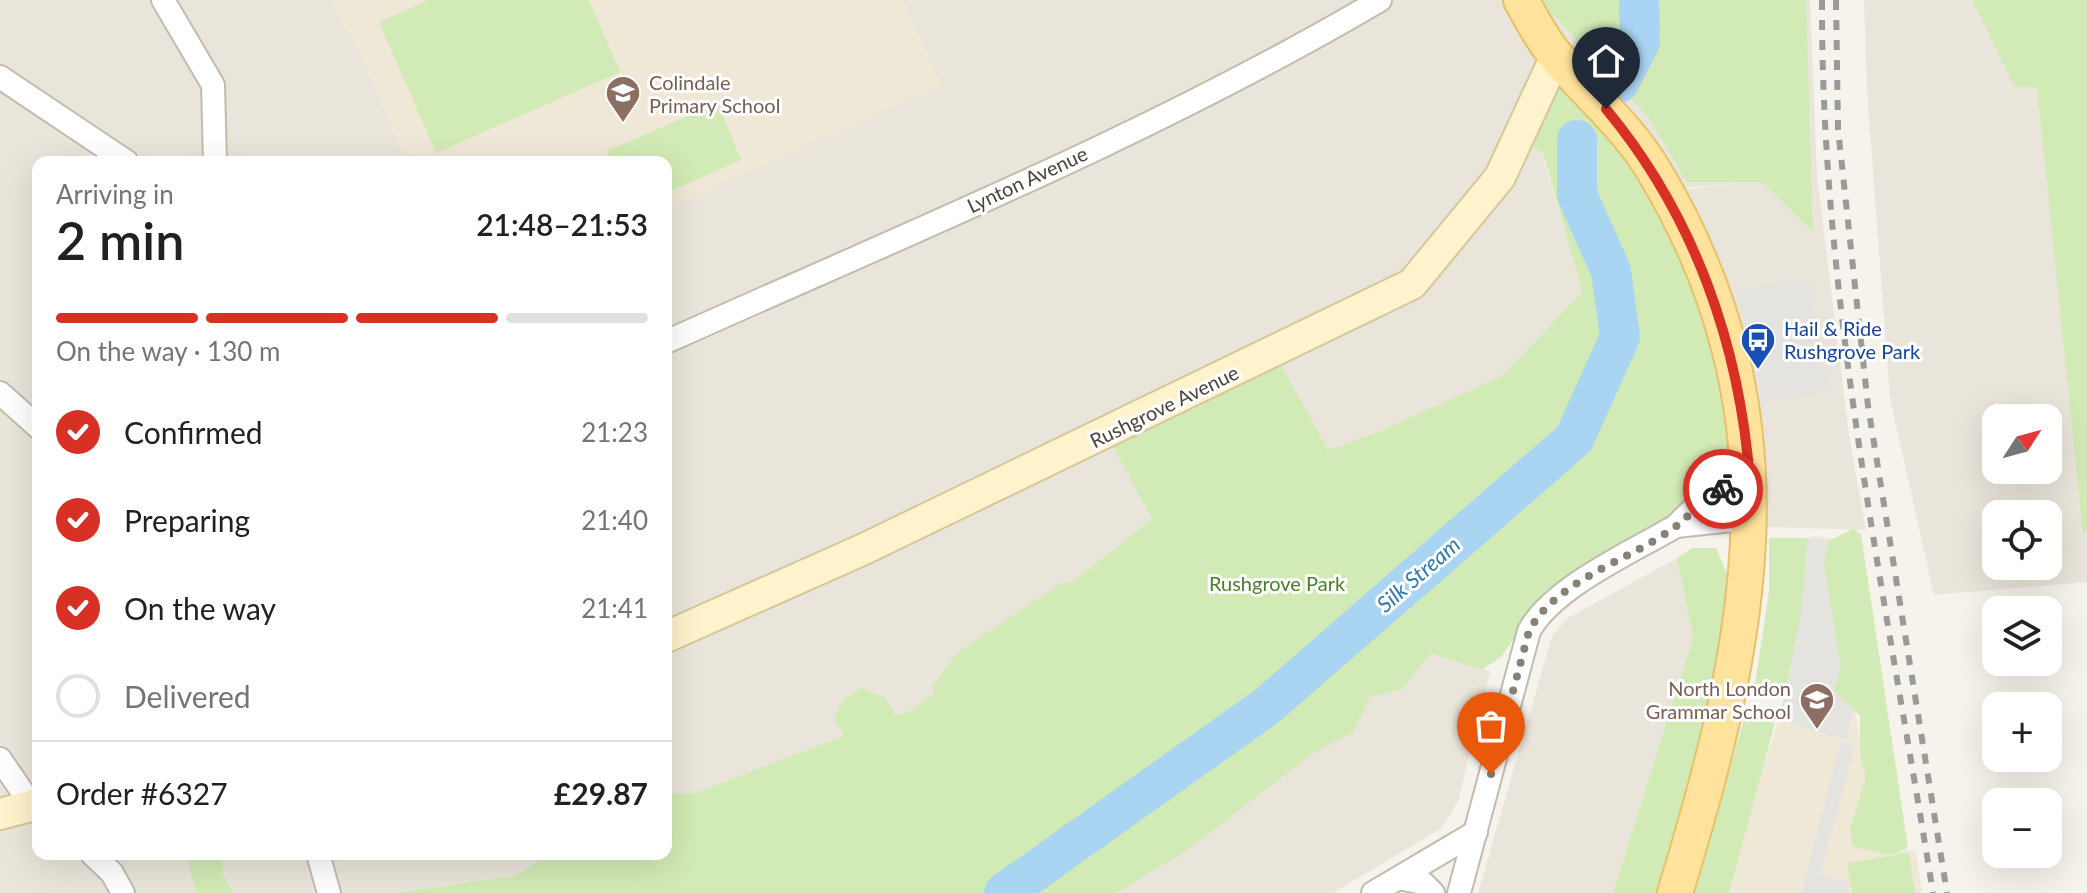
<!DOCTYPE html>
<meta charset="utf-8">
<style>
:root{--surface:#fff;--page:#f2f2f2;--text:#202124;--muted:#757577;--line:#e0e0e0;--accent:#d93025}
body{margin:0;font-family:Lato,sans-serif;background:var(--page);color:var(--text);height:100vh;display:flex;flex-direction:column;font-size:30px;white-space:nowrap}
*{box-sizing:border-box;margin:0}
p{font-size:26px;color:var(--muted)}
.icon{flex:none;width:44px;height:44px;fill:none;stroke:currentColor;stroke-width:2;stroke-linecap:round;stroke-linejoin:round}
.map{position:relative;flex:1;overflow:hidden}
.drawer{position:absolute;left:32px;top:156px;width:640px;height:704px;display:flex;flex-direction:column;background:var(--surface);border-radius:16px;box-shadow:0 8px 32px #0002}
.drawer>*{flex:none}
.needle{width:52px;rotate:54deg}
.tools{position:absolute;left:1982px;top:404px;display:grid;gap:16px}
.tools a{display:grid;place-items:center;width:80px;height:80px;border-radius:16px;background:var(--surface);box-shadow:0 8px 32px #0002;font-size:40px}
.pin{position:absolute;display:grid;place-items:center;width:68px;height:68px;color:#fff;margin:-82px -34px;border-radius:50% 50% 50% 0;rotate:-45deg;box-shadow:0 0 8px #0007}
.pin .icon{rotate:45deg}
.courier{position:absolute;display:grid;place-items:center;width:80px;height:80px;margin:-40px;border:6px solid #d93025;border-radius:50%;background:#fff;color:#222;box-shadow:0 2px 10px #0007}
.headline em{font-style:normal;font-weight:600}
.headline div{display:flex;flex-direction:column-reverse}
.headline{display:flex;align-items:center;justify-content:space-between;height:136px;padding:0 24px}
h1{font-size:52px;font-weight:600;line-height:60px}
.bar{display:grid;grid-template-columns:repeat(4,1fr);gap:12px 8px;align-content:center;height:96px;padding:0 24px}
.bar i{height:10px;border-radius:6px;background:var(--line)}
.bar .selected{background:var(--accent)}
.bar p{grid-column:span 4}
.line{display:flex;align-items:center;gap:20px;padding:0 24px;border-top:2px solid var(--line)}
.line div{flex:1}
ol{padding:0 24px;list-style:none}
li{display:flex;align-items:center;gap:24px;height:88px}
li p{margin-inline-start:auto}
li .icon{padding:8px;border-radius:50%;background:var(--accent);color:#fff;stroke-width:4}
li:last-child{color:var(--muted)}
li i{width:44px;height:44px;border:4px solid var(--line);border-radius:50%}
.map>svg:first-child{display:block}
.residential{fill:#eae5da;fill-rule:evenodd}
.education{fill:#efe8d6}
.green{fill:#d2eab5}
.parking{fill:#e5e3e0}
.lines{fill:none;stroke-linecap:round;stroke-linejoin:round}
.river{stroke:#a9d4f2;stroke-width:40}
.street-casing{stroke:#c2bbae;stroke-width:26}
.secondary-casing{stroke:#d6c79b;stroke-width:34}
.primary-casing{stroke:#e6c16a;stroke-width:38}
.street{stroke:#fff;stroke-width:22}
.secondary{stroke:#fff3cd;stroke-width:30}
.primary{stroke:#ffe39c;stroke-width:34}
.rail{stroke:#9a9a9a;stroke-width:6;stroke-dasharray:10 10;stroke-linecap:butt}
.done{stroke:#878178;stroke-width:8;stroke-dasharray:0 14.4}
.route{stroke:#d93025;stroke-width:10}
.labels{text-anchor:middle;dominant-baseline:central;stroke-width:6;stroke-linejoin:round;paint-order:stroke}
.education-label{font-size:20px;fill:#785e54;stroke:#fff;text-anchor:start}
.street-label{font-size:20px;fill:#4b4439;stroke:#fff}
.transit-label{font-size:20px;fill:#164399;stroke:#fff;text-anchor:start}
.park-label{font-size:20px;fill:#4a7f2a;stroke:#fff}
.water-label{font-size:22px;font-style:italic;fill:#2e7ab2;stroke:#fff}
</style>
<div class="map">
<svg width="2087" height="893" viewBox="0 0 2087 893">
<rect width="100%" height="100%" fill="#f6f3ec"/>
<g class="residential">
<path d="M0,0H1810L1817,175L1849,435L1866,530L1767,527L1764,465L1741,391L1666,192L1737,183L1666,190L1542,153L1582,292L1502,376L1378,432L1328,450L1107,433L1152,519L912,710L666,805V162H38V854H314L326,893H0Z"/>
<path d="M1864,0H2087V582L1934,595L1890,398L1867,91ZM1996,418H2048V470H1996ZM1996,514H2048V566H1996Z"/>
<path d="M1677,558L1693,638L1613,893H1478L1552,636L1568,618Z"/>
<path d="M1427,646L1490,672L1458,801L1442,828L1333,893H1105Z"/>
<path d="M316,854H554L514,876L394,893H329Z"/>
</g>
<g class="education">
<path d="M330,0H903L941,86L666,209V162H407L361,56Z"/>
<path d="M1810,536L1839,539L1845,664L1863,752L1900,851L1916,850L1922,893H1723L1782,709L1801,610Z"/>
</g>
<g class="green">
<path d="M429,0H589L620,72L436,153L379,22Z"/>
<path d="M1544,0H1806L1813,232L1762,182H1687L1649,118L1549,10Z"/>
<path d="M1972,0H2087V532L2083,533L2037,87H2015Z"/>
<path d="M1556,56L1642,148L1741,391L1729,489L1546,590L1502,656L1482,670L1431,653L1402,689L1370,697L1353,732L1315,752L1183,853L1116,893H394L514,876L551,854H666V793H695L844,736L834,718L843,700L862,688L884,697L894,711L893,717L912,710L934,693L932,686L958,652L1064,581L1071,583L1152,519L1106,433L1275,354L1328,450L1378,432L1502,376L1582,292L1543,153L1518,138Z"/>
<path d="M718,103L741,160L666,193V162H612L607,151Z"/>
<path d="M1853,529L1861,534L1908,848L1889,855L1853,846L1850,829L1866,777L1860,754V716L1834,691L1824,563L1829,541Z"/>
<path d="M1769,538H1808L1802,609L1784,698L1754,690L1769,592Z"/>
<path d="M1692,548H1716L1735,592L1726,673L1669,847L1659,893H1613L1693,638L1677,558Z"/>
<path d="M1745,716L1775,723L1729,893H1694Z"/>
<path d="M1909,853L1915,893H1852L1847,863Z"/>
<path d="M186,854H222L223,876L233,893H196Z"/>
</g>
<g class="parking">
<path d="M1810,281L1829,391L1761,400L1751,337L1735,291Z"/>
<path d="M1808,538L1829,541L1824,563L1841,669L1834,691L1853,708L1846,740L1776,719L1784,698L1802,609Z"/>
<path d="M1841,741L1854,746L1821,874L1850,883L1848,893H1801Z"/>
</g>
<g class="lines">
<g class="river">
<path d="M1619,83L1640,42L1639,0"/>
<path d="M1004,893L1267,706L1574,439L1620,337L1611,271L1577,195V140"/>
</g>
<defs>
<g id="street">
<path d="M163,0L213,85L215,162"/>
<path d="M0,77L127,162"/>
<path d="M666,342C906,234 1153,134 1380,0"/>
<path d="M0,393L38,427"/>
<path d="M1750,482C1719,487 1697,503 1676,526L1751,518"/>
<path d="M0,759L32,806"/>
<path d="M92,854L112,873L123,893"/>
<path d="M318,854L329,893"/>
<path d="M1399,878L1423,883L1433,893"/>
<path d="M1373,893L1476,832"/>
<path d="M1459,893L1529,631C1553,587 1632,552 1676,526"/>
</g>
<g id="secondary">
<path d="M666,637L864,549L1412,284L1500,177L1556,56"/>
<path d="M0,814L38,804"/>
</g>
<path id="primary" d="M1521,0C1532,19 1542,40 1556,56C1589,95 1628,127 1654,171C1800,414 1753,638 1675,893"/>
</defs>
<use href="#street" class="street-casing"/>
<use href="#secondary" class="secondary-casing"/>
<use href="#primary" class="primary-casing"/>
<use href="#street" class="street"/>
<use href="#secondary" class="secondary"/>
<use href="#primary" class="primary"/>
<g class="rail">
<path d="M1822,0C1821,300 1886,598 1933,893"/>
<path d="M1836,0L1838,129L1868,406L1947,893"/>
</g>
</g>
<g class="lines">
<path class="done" d="M1491,774L1529,631C1557,579 1629,561 1675,527C1692,514 1702,499 1723,489"/>
<path class="route" d="M1606,109C1694,215 1740,345 1750,482L1723,489"/>
</g>
<defs>
<symbol id="school-pin" viewBox="-11 -11 22 30"><path d="M0 17L-7.5 6A9.5 9.5 0 1 1 7.5 6Z" fill="#8d6e63" stroke="#fff"/><path d="M0-5L7-2L0 1L-7-2ZM-4 1L0 2.5L4 1V4Q0 6-4 4Z" fill="#fff"/></symbol>
<symbol id="bus-pin" viewBox="-11 -11 22 30"><path d="M0 17L-7.5 6A9.5 9.5 0 1 1 7.5 6Z" fill="#1a4fb4" stroke="#fff"/><path d="M-5-6H5V4H4V6H2V4H-2V6H-4V4H-5ZM-3.5-4V0h7V-4ZM-3.5 1.2v1.5H-2V1.2ZM2 1.2v1.5H3.5V1.2Z" fill="#fff"/></symbol>
</defs>
<g fill-rule="evenodd">
<use href="#school-pin" x="603" y="73" width="40" height="54"/>
<use href="#bus-pin" x="1738" y="320" width="40" height="54"/>
<use href="#school-pin" x="1797" y="680" width="40" height="54"/>
</g>
<g class="labels">
<g class="education-label">
<text x="649" y="82">Colindale<tspan x="649" dy="23">Primary School</tspan></text>
<text x="1791" y="688" text-anchor="end">North London<tspan x="1791" dy="23">Grammar School</tspan></text>
</g>
<g class="street-label">
<text transform="translate(1027 179) rotate(-25)">Lynton Avenue</text>
<text transform="translate(1164 406) rotate(-26)">Rushgrove Avenue</text>
</g>
<g class="transit-label">
<text x="1784" y="328">Hail &amp; Ride<tspan x="1784" dy="23">Rushgrove Park</tspan></text>
</g>
<g class="park-label">
<text x="1277" y="583">Rushgrove Park</text>
</g>
<g class="water-label">
<text transform="translate(1418 574) rotate(-41)">Silk Stream</text>
</g>
</g>
</svg>
<div class="tools">
<a><svg class="needle" viewBox="-14 -14 28 28"><path d="M0-13l5 13h-10z" fill="#e53935"/><path d="M0 13l5-13h-10z" fill="#757577"/></svg></a>
<a><svg class="icon" aria-label="locate" viewBox="0 0 24 24"><circle cx="12" cy="12" r="6"/><path d="M12 2v4M12 18v4M2 12h4M18 12h4"/></svg></a>
<a><svg class="icon" aria-label="layers" viewBox="0 0 24 24"><path d="M12 4l9 5-9 5-9-5zM3 14l9 5 9-5"/></svg></a>
<a>+</a>
<a>−</a>
</div>
<div class="pin" style="left:1491px;top:774px;background:#ea580c"><svg class="icon" aria-label="bag" viewBox="0 0 24 24"><path d="M5 8h14l-1 12H6zM9 8a3 3 0 0 1 6 0"/></svg></div>
<div class="pin" style="left:1606px;top:109px;background:#1f2937"><svg class="icon" aria-label="home" viewBox="0 0 24 24"><path d="M3 11l9-7 9 7M6 9v11h12V9"/></svg></div>
<div class="courier" style="left:1723px;top:489px"><svg class="icon" aria-label="bike" viewBox="0 0 24 24"><circle cx="6" cy="16" r="4"/><circle cx="18" cy="16" r="4"/><path d="M6 16l4-8h5l3 8M10 8l3 8H6M13 5h3"/></svg></div>
<section class="drawer">
<div class="headline"><div><h1>2 min</h1><p>Arriving in</p></div><em>21:48–21:53</em></div>
<div class="bar"><i class="selected"></i><i class="selected"></i><i class="selected"></i><i></i><p>On the way · 130 m</p></div>
<ol>
<li><svg class="icon" aria-label="check" viewBox="0 0 24 24"><path d="M5 12l5 5 9-10"/></svg>Confirmed<p>21:23</p></li>
<li><svg class="icon" aria-label="check" viewBox="0 0 24 24"><path d="M5 12l5 5 9-10"/></svg>Preparing<p>21:40</p></li>
<li><svg class="icon" aria-label="check" viewBox="0 0 24 24"><path d="M5 12l5 5 9-10"/></svg>On the way<p>21:41</p></li>
<li><i></i>Delivered</li>
</ol>
<div class="line" style="height:104px"><div>Order #6327</div><b>£29.87</b></div>
</section>
</div>
